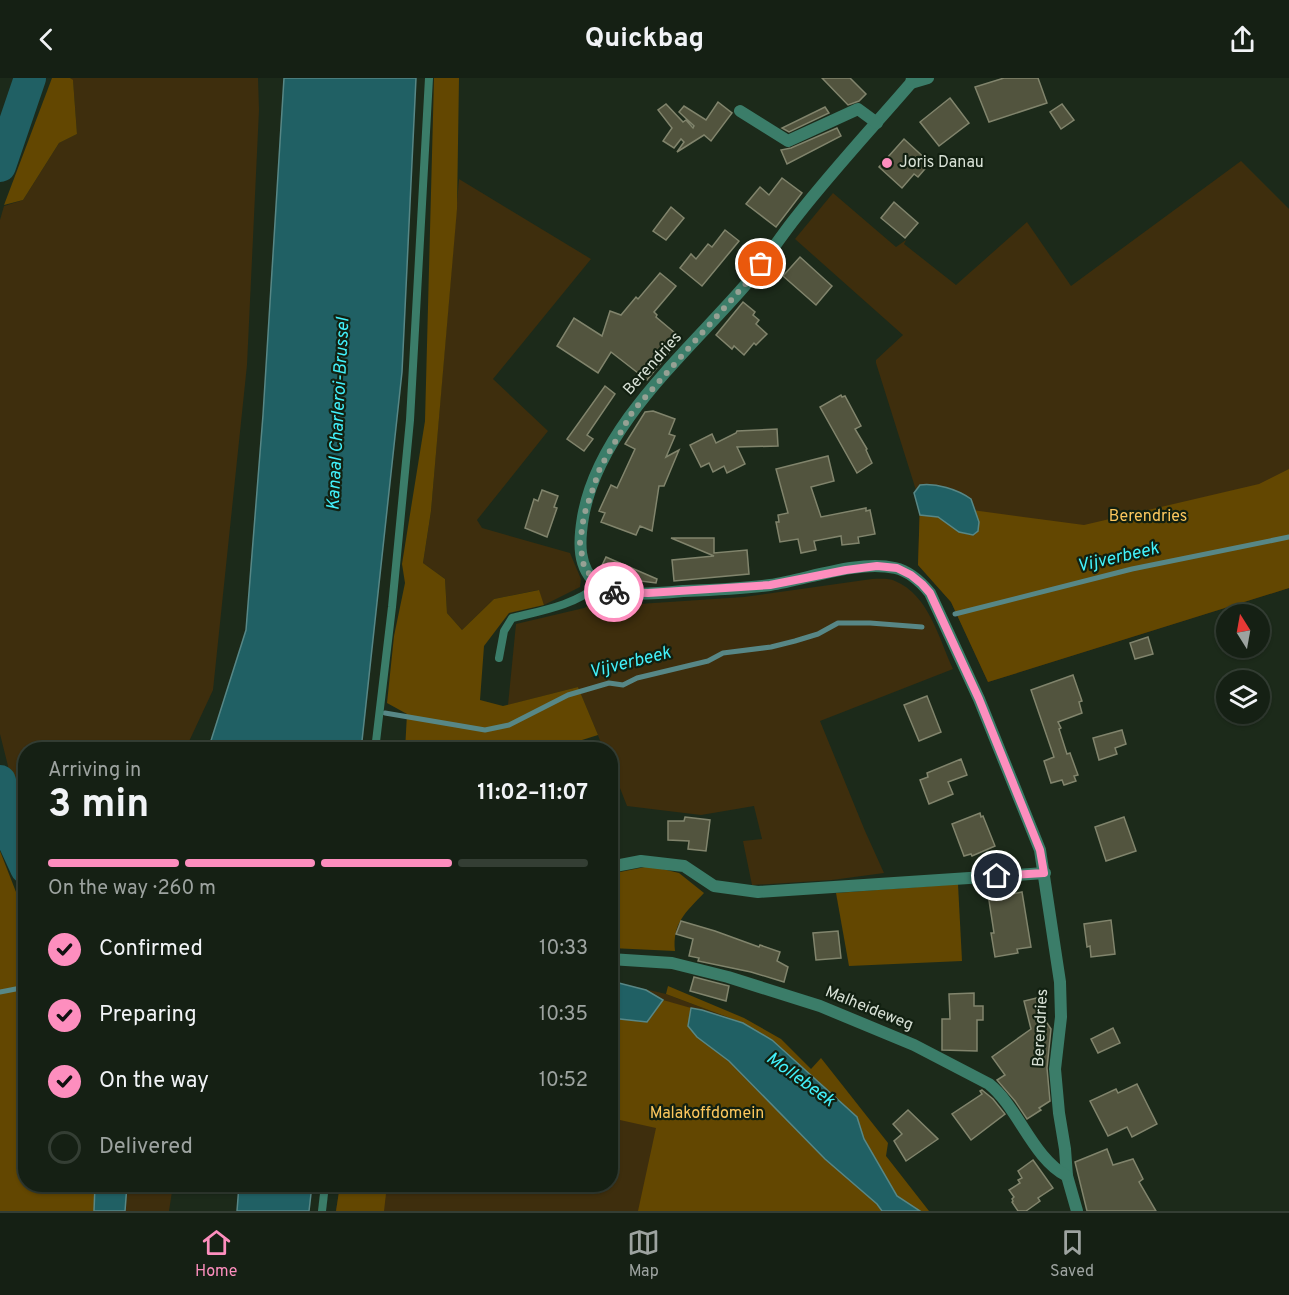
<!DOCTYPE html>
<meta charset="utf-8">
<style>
:root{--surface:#152014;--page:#1e281d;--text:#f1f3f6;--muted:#9da3a0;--line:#343e34;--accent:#fd8ebe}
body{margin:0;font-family:Overpass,sans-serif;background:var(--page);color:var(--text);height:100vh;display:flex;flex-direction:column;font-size:22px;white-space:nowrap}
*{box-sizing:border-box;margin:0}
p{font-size:20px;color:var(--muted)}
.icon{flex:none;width:33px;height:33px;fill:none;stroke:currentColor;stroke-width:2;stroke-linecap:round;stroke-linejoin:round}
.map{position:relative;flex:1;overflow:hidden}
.side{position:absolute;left:18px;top:664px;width:600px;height:450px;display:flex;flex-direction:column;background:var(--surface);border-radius:24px;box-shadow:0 2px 4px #0004,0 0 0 2px var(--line)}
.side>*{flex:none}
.needle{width:39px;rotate:349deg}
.buttons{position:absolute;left:1216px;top:526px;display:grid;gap:12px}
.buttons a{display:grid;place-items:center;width:54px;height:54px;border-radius:50%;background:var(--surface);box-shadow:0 2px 4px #0004,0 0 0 2px var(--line);font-size:30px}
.pin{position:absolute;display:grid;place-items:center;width:51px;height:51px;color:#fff;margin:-26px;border:3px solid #fff;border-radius:50%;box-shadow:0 2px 6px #0007}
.courier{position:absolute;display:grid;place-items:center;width:60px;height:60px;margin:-30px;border:4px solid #fd8ebe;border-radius:50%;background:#fff;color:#222;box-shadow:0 2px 8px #0007}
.summary em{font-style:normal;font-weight:700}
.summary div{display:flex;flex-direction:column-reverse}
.summary{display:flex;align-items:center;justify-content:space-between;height:102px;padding:0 30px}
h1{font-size:39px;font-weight:700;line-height:45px}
.bar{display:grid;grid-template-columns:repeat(4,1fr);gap:9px 6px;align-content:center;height:72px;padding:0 30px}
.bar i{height:8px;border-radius:4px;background:var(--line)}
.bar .selected{background:var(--accent)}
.bar p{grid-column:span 4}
ol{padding:0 30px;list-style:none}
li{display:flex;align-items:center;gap:18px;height:66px}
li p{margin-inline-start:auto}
li .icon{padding:6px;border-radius:50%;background:var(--accent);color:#111;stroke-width:4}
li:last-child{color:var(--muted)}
li i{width:33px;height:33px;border:3px solid var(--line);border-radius:50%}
header{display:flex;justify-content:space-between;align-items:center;height:78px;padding:0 30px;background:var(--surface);font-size:27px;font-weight:700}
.menu{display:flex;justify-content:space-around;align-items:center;height:84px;border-top:2px solid var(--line);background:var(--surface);font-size:16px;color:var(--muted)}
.menu a{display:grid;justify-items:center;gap:3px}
.menu .selected{color:var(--accent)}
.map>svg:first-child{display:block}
.green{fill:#3e2e0d}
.forest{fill:#634701}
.water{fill:#206064;stroke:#578786;stroke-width:1.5}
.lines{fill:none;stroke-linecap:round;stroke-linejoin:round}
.stream{stroke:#578786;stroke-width:5}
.river{stroke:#206064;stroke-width:32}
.building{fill:#52543e;stroke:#81846c;stroke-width:1.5}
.service{stroke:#3b7d69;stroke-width:8}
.minor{stroke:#3b7d69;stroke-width:12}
.done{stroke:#96a194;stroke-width:6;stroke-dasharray:0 10.8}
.route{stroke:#fd8ebe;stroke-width:8}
.poi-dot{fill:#fd8ebe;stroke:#122011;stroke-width:2}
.labels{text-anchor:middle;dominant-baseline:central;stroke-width:4.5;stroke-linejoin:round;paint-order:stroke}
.poi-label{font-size:16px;fill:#d8e1d6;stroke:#122011;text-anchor:start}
.street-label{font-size:16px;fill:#d8e1d6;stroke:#122011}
.park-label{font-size:16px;fill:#fcc75d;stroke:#122011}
.water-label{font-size:18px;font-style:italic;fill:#42f1fb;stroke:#122011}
</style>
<header><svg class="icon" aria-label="back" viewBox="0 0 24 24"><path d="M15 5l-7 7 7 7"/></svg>Quickbag<svg class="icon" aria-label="share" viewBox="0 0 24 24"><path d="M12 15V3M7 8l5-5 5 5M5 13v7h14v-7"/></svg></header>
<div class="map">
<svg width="1289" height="1133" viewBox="0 0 1289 1133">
<rect width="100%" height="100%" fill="#1c2a1a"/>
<g class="green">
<path d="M70,0H258L259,32L247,287L213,612L185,672H26L25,756L0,656V142L4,128L23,122L59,65L77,56L73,3Z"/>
<path d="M1241,83L1289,131V510L988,604L951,524L918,487L920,425L876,285V282L903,257L795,161L833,115L896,169L906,162L904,166L956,207L1027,144L1071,208Z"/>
<path d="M459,101L591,181L493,301L548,353L477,442L482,450L570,475L581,501L580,509L544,527L538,512L494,521L462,552L447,535L445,501L423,485L431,433Z"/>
<path d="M872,501C879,501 889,500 895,503C929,517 939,561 953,591L820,643L865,753L884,795L832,802L752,807L743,763L762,761L754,728L701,737L627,728L611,687L610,672H604L578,609L508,627L516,546L584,530L602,521L624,527L744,519Z"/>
<path d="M611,903L666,916L743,945L857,1039L897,1118L920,1133H336L340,1107H610Z"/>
<path d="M127,1107H173L169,1133H125Z"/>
</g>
<g class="forest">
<path d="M52,0H70L73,2L77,56L59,65L23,122L4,127Z"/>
<path d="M434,0H459L457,131L431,433L423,485L445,501L447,535L462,552L494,521L539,512L544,527L509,535L484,568L480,622L503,628L578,609L598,657L550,672H405L407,636L387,625L394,558L405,505L402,486L425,343Z"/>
<path d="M1289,391V510L988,604L951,524L918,487L920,425L1084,447L1259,406Z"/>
<path d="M0,773L25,837L26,1107H105L104,1133H0Z"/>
<path d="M650,788L679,795L704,815C686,834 672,845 675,873L611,870L610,796Z"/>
<path d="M958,806L962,883L849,888L836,815Z"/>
<path d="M668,908L744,940L781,961L811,991L821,980L888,1065L886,1078L929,1133H920L897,1119L864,1061L857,1039L772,962L743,945L666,916Z"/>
<path d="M663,922L691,930L688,948L697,959L729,983L825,1081L877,1126L882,1133H638L656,1050L611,1040V940L647,944Z"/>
<path d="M340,1107H387L384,1133H336Z"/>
</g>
<g class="water">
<path d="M284,0H416L402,294L361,672H208L246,552L263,337Z"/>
<path d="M920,407C936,405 957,411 971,421L979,444L978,453L973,457L959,454L938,439L920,437L914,415Z"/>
<path d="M611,903L646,912L663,922L647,944L611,940Z"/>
<path d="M691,930L702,932L743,945L772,962L857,1039L864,1061L897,1118L920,1133H882L877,1126L825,1081L729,983L697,959L688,948Z"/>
<path d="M95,1107H127L125,1133H94Z"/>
<path d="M239,1107H312L309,1133H237Z"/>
</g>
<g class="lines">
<g class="stream">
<path d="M955,536L1132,491L1289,459"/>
<path d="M385,635L485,652L509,647L568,617L609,605L623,607L637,600L708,583L723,575L771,569L795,563L818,556L838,545H870L922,549"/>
<path d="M0,914L26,909"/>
</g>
<g class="river">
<path d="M0,88L30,0"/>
<path d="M0,703L14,764L26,790"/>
</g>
</g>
<g class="building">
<path d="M822,0H850L866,16L859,23L848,27Z"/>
<path d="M1004,0H1038L1047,25L989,44L975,9Z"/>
<path d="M950,20L969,45L939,68L920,44Z"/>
<path d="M718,24L732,35L711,63L704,57L677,74L684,64L681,61L674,70L663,63L672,50L658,32L666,26L683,44L686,42L693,50L694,48L679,34L684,28L706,42Z"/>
<path d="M1062,26L1074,42L1061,51L1050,34Z"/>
<path d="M825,29L829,35L789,54L782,50Z"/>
<path d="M837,50L841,58L787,86L781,72L791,70Z"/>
<path d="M904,61L930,85L918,99L914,96L902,110L879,89Z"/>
<path d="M782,100L802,115L776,149L746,126L760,109L769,117Z"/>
<path d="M894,124L918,145L905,160L881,140Z"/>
<path d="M671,129L684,140L666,162L653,153Z"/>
<path d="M725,152L739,163L702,208L680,190L691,176L696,181L708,166L712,169Z"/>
<path d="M800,179L832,208L816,227L783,198Z"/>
<path d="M660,195L676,208L654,234L657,237L656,239L681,260L647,302L611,274L598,295L557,268L574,240L602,258L610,233L621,237L636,219L638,221Z"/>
<path d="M743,224L755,234L753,237L759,242L756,246L767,256L756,267L754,265L744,277L734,268L732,271L716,257Z"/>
<path d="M605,308L615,316L587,357L593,361L584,373L567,361Z"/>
<path d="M841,317L842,319L845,318L861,348L855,351L867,371L866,372L872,385L857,395L820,329Z"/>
<path d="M653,333L675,341L669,356L675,358L666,379L679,372L664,408H659L652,453L640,448L636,457L601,444L605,435L599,433L611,407L617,410L635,371L625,366L645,334Z"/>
<path d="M777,351L778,368L737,369L745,386L727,395L724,388L713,394L709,385L701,389L690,367L712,356L716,365L736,355L737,353Z"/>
<path d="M828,378L834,403L811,409L821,439L866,430V433L870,432L875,456L858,459L859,465L842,467L841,458L814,463L816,472L801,475L798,461L780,464L776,444H779L778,437L788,435L776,391Z"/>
<path d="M542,412L558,418L554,429L557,430L547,459L525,450L534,421L538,423Z"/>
<path d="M671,460H714V475L747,472L749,496L674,503L672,482L714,478Z"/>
<path d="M606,479L657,501L656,505L601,498L598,496Z"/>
<path d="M1148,559L1153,576L1135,581L1130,565Z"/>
<path d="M1073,597L1082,623L1079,624L1082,635L1058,644L1061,650L1059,651L1067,676L1070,675L1078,697L1074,698L1076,703L1064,707L1062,702L1051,705L1044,683L1054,679L1031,612Z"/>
<path d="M927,618L941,654L919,663L904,627Z"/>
<path d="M1122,652L1126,666L1115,670L1117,676L1099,682L1093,660Z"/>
<path d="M961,681L967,697L948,704L953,716L929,726L920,702L928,699L927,695Z"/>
<path d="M980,735L981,739L983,738L995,768L972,778L971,776L964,778L952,746Z"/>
<path d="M685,739L710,742L706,773L688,771L689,763L668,762V743H684Z"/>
<path d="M1124,739L1136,773L1106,783L1095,749Z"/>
<path d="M1008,813V817L1022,814L1031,869L1017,871L1018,875L995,879L991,855H994L988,816Z"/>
<path d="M1111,842L1115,876L1091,879L1090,868L1087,869L1084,846Z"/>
<path d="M681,843L715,853L759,869L760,867L780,874L777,883L788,889L784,904L751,894L698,883L699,880L689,878L693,861L676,856Z"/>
<path d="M838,853L841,880L816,882L813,855Z"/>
<path d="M694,899L729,908L726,923L690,913Z"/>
<path d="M974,915V928H983V942H977V973L942,972V941H950L949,916Z"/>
<path d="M1041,919L1045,942L1051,951L1047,990L1050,1023L1039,1030L1041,1032L1027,1041L1015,1023L997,1002L1005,997L992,979L1031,951L1024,923Z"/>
<path d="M1113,950L1120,965L1098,975L1091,961Z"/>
<path d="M1137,1006L1157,1046L1132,1059L1127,1049L1108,1058L1090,1023L1116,1011L1118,1015Z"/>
<path d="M982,1012L993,1021L1005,1036L971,1062L952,1036L982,1016L980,1013Z"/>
<path d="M908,1032L938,1061L906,1083L894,1063L902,1056L893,1046Z"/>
<path d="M1107,1071L1113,1087L1133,1081L1143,1101L1139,1104L1156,1133H1087L1075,1084Z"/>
<path d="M1033,1082L1053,1110L1038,1120L1040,1123L1026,1133H1018L1012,1124L1013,1123L1012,1121L1014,1119L1009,1112L1020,1105L1018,1102L1022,1100L1018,1093Z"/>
</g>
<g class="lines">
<g class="service">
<path d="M499,580L504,553L512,540C540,533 576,527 598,507"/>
<path d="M375,672L392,529L410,342L429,0"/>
<path d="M322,1133L325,1107"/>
</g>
<g class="minor">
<path d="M912,0L911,5C873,49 833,92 797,138C780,159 765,183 748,204C690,272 599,347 583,439C579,463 577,490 598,507C603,511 614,515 620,515C641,517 663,515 683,513C712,512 742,511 770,507C809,501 857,482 895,490C909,493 921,504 930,515L979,621L1040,772L1060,904L1061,939L1055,991L1059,1035L1065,1071L1067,1098L1077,1133"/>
<path d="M911,5L928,0"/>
<path d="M740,33L788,63L858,31L877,45"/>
<path d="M610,789L641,783L684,788L714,808L758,814L1045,795"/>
<path d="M610,881L672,885L728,899L820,928L914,967L989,1006C1018,1029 1033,1081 1067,1098"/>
</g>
</g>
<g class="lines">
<path class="done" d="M614,514L598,507L584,489L580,465L584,437L600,390L633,333L749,202L761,186"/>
<path class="route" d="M614,514L648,515L770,507L846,492L877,488L897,490L911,497L922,506L930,515L979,621L1040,772L1044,795L997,798"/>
</g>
<circle class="poi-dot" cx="887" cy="85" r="6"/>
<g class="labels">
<g class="poi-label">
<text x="899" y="85">Joris Danau</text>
</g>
<g class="street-label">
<text transform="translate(653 286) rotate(-48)">Berendries</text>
<text transform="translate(869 931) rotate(22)">Malheideweg</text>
<text transform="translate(1041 950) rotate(-87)">Berendries</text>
</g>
<g class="park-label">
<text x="1148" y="439">Berendries</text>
<text x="707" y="1036">Malakoffdomein</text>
</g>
<g class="water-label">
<text transform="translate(339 336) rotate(-87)">Kanaal Charleroi-Brussel</text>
<text transform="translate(1118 480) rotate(-13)">Vijverbeek</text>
<text transform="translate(630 585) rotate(-14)">Vijverbeek</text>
<text transform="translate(800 1002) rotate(36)">Mollebeek</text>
</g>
</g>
</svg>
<div class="buttons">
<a><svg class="needle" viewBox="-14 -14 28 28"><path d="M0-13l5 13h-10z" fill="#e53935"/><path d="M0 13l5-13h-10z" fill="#9da3a0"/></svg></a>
<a><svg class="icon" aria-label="layers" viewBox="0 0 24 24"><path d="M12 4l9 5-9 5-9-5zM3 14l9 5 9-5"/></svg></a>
</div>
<div class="pin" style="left:761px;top:186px;background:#ea580c"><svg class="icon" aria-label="bag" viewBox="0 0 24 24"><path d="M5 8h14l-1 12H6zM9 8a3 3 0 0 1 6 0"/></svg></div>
<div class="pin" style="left:997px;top:798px;background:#1f2937"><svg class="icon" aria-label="home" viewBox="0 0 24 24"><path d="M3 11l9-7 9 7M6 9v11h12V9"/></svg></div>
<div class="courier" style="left:614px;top:514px"><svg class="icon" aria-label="bike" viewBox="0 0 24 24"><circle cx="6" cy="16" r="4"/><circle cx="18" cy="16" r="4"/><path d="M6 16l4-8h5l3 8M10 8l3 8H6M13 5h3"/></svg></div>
<section class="side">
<div class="summary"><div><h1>3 min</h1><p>Arriving in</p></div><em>11:02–11:07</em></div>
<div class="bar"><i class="selected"></i><i class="selected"></i><i class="selected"></i><i></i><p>On the way · 260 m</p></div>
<ol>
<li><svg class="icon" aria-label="check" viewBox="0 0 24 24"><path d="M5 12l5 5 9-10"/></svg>Confirmed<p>10:33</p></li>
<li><svg class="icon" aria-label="check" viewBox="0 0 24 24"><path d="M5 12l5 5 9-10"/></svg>Preparing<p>10:35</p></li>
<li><svg class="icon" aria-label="check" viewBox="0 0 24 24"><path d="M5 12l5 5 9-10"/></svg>On the way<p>10:52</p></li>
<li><i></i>Delivered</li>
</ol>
</section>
</div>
<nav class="menu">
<a class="selected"><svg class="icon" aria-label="home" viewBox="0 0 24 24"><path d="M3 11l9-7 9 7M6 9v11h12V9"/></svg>Home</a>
<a><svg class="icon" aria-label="map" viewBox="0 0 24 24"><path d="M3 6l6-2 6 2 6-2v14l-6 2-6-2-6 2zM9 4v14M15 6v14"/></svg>Map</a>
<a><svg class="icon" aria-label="saved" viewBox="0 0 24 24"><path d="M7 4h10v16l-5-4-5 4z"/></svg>Saved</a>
</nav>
